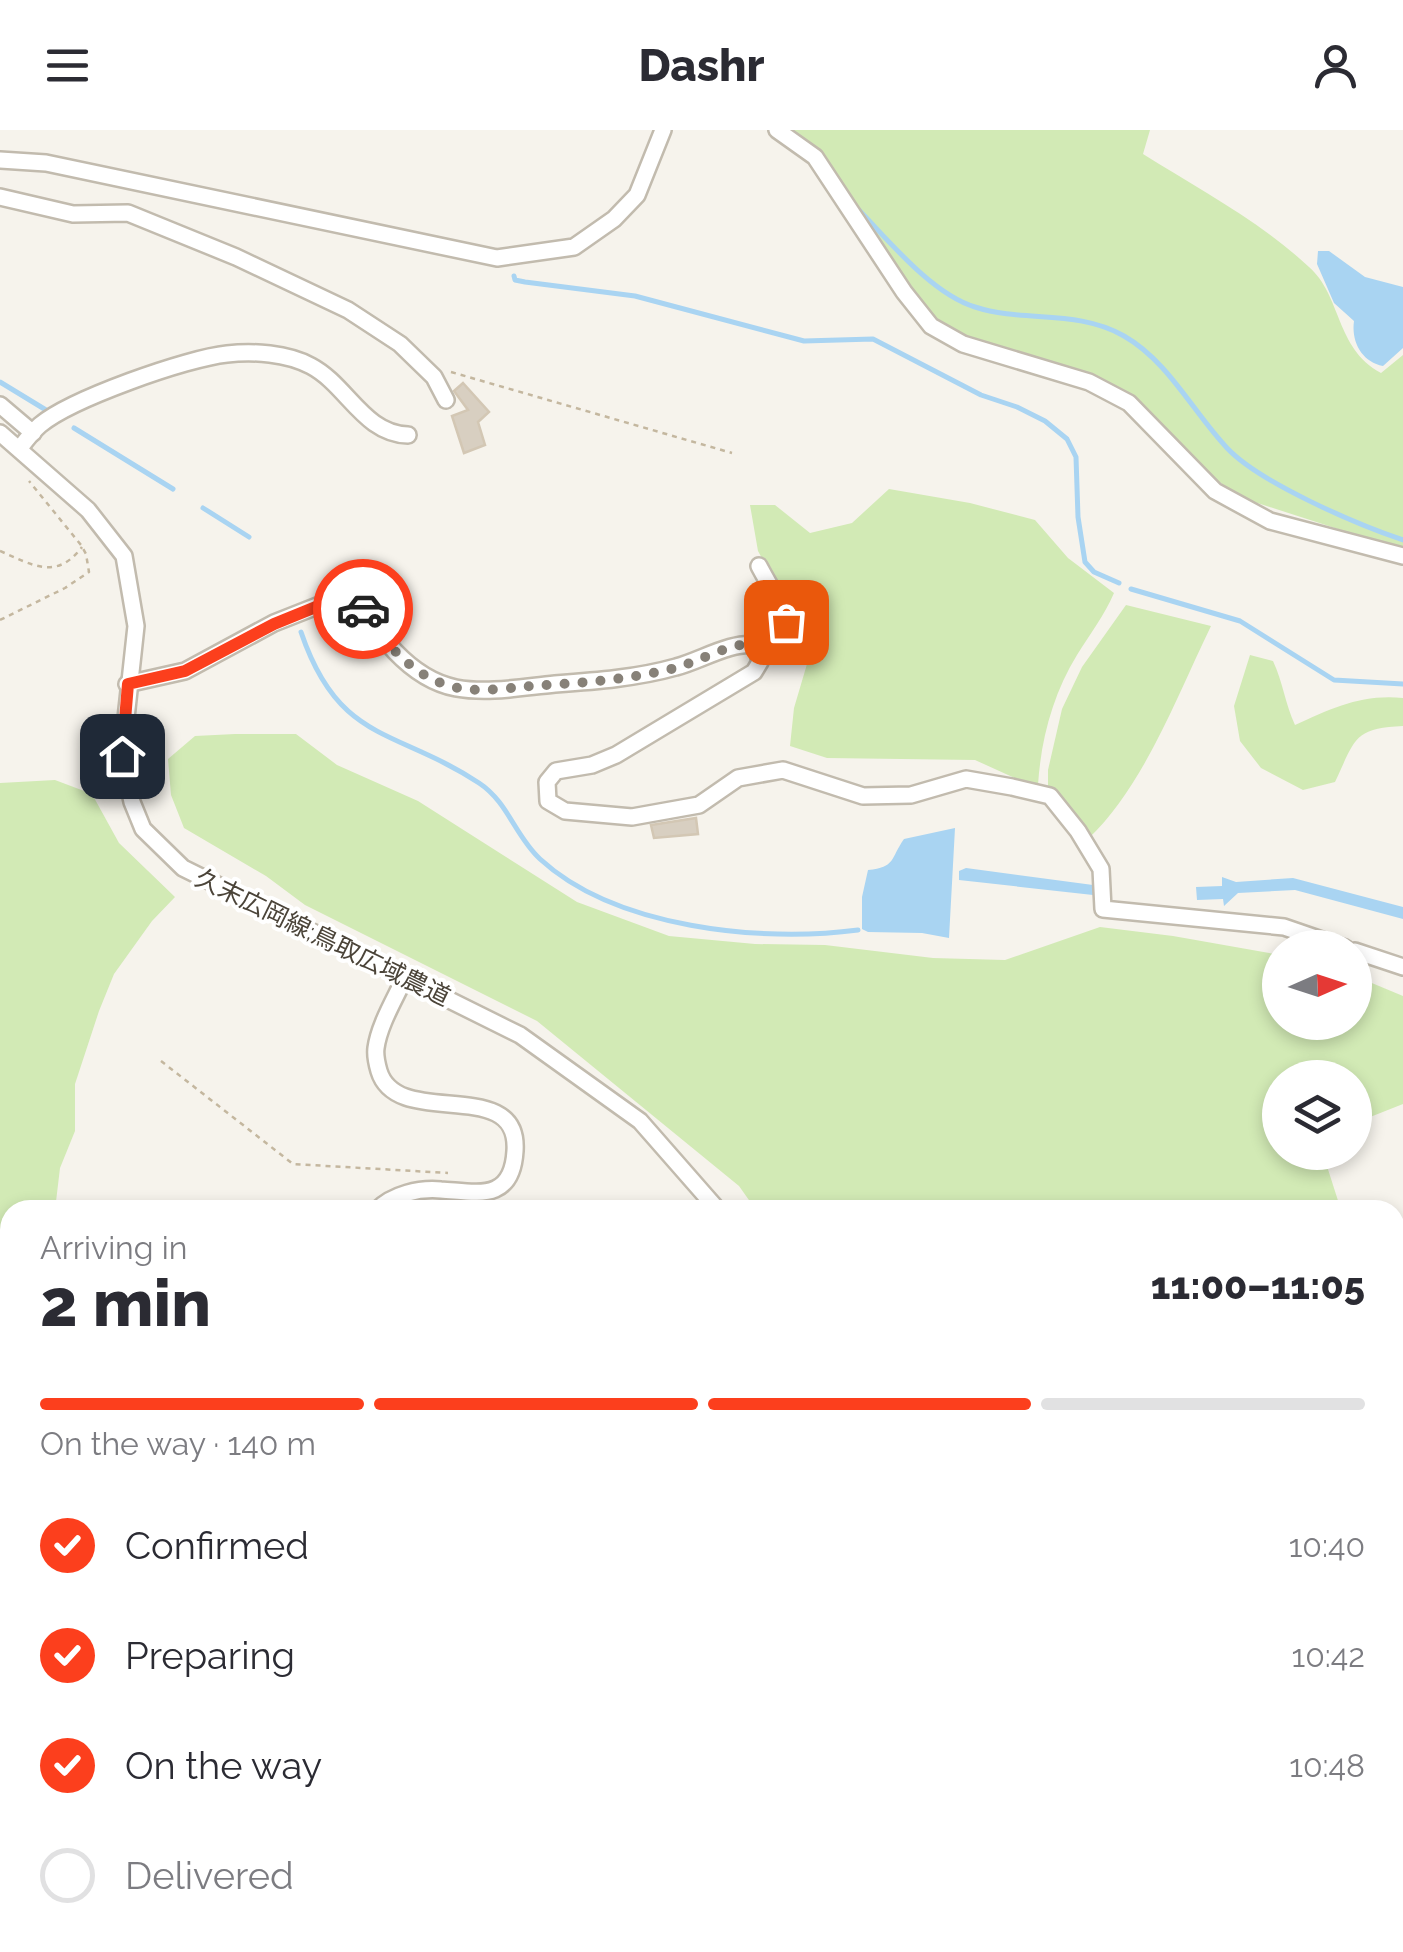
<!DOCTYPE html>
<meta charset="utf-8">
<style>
:root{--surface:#fff;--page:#f2f2f3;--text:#2b2b33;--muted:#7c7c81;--line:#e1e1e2;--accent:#fc3f1d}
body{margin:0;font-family:Raleway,"Noto Sans JP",sans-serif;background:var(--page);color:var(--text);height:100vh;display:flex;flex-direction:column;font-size:38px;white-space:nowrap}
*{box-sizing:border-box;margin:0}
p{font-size:32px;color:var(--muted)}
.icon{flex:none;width:55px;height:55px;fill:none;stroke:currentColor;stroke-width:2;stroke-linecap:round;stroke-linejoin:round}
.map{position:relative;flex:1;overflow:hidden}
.sheet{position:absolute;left:0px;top:1070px;width:1405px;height:752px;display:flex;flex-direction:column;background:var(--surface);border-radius:30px 30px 0 0;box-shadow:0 5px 15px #0003}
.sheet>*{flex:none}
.needle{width:65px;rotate:87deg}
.controls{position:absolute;left:1262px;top:800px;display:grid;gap:20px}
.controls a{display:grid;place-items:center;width:110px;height:110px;border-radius:50%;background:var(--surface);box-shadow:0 5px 15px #0003;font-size:50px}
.pin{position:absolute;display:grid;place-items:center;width:85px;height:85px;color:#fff;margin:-42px;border-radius:20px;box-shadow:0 5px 15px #0006}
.courier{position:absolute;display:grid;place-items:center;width:100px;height:100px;margin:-50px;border:8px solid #fc3f1d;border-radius:50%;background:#fff;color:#222;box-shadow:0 2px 12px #0007}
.summary em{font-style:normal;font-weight:800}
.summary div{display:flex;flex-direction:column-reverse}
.summary{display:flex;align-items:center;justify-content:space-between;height:170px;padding:0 40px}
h1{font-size:65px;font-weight:800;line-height:75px}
.bar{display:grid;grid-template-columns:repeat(4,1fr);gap:15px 10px;align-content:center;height:120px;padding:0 40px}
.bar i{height:12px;border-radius:8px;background:var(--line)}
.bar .on{background:var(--accent)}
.bar p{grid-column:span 4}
ol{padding:0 40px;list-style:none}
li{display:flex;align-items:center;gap:30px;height:110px}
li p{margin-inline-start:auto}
li .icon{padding:10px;border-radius:50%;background:var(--accent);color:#fff;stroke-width:4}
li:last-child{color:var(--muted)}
li i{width:55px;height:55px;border:5px solid var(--line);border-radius:50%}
header{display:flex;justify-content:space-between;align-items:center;height:130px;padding:0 40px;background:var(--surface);font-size:45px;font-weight:800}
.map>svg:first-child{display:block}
.green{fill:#d2eab5}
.water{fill:#a9d4f2}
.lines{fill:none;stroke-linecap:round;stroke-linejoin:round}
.stream{stroke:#a9d4f2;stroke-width:5}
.building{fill:#d8cfc1;stroke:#d3c7b4;stroke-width:2.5}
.minor-casing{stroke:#c2bbae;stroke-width:20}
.path{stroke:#c4b79f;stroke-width:2.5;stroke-dasharray:5 5;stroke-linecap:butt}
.minor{stroke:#fff;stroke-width:15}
.done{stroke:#878178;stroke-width:10;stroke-dasharray:0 18}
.route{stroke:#fc3f1d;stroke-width:12}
.labels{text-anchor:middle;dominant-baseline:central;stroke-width:8;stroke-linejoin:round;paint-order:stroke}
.street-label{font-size:25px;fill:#4b4439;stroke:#fff}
</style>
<header><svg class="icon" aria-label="menu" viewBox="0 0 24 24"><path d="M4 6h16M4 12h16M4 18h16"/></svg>Dashr<svg class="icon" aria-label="person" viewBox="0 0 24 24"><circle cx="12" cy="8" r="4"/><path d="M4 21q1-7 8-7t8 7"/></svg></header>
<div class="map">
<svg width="1403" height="1822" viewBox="0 0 1403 1822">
<rect width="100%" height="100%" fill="#f6f3ec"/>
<g class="green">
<path d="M787,0H1150L1143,24C1199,59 1261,92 1309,137C1342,166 1335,218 1381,243L1403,225V420L1242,368L1197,336L1122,259L1093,245L967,210L931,186Z"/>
<path d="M889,359L970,373L1035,390L1068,428L1114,463C1104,486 1090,504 1077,525C1053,564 1041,609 1038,655H1030L975,630L827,628L790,616L794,578L807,534L782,465L758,421L750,375H775L810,403L852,393Z"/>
<path d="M1126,475L1211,496C1177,566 1144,656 1088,709L1048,656V640L1062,579L1082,537Z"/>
<path d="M1250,525L1273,531C1283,552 1285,574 1295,595C1333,578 1361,564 1403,568V596C1353,598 1355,610 1335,652L1303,660L1261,638L1240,611L1234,576Z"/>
<path d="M235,604H296L337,635L418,671L577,772L669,806L755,814L825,815L933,828L1005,830L1100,797L1173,806L1280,825V892H1355V846L1403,866V974L1355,993V948H1280V1022L1330,1023L1325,1030L1341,1080H756L739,1056L537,891L305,775L266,746L184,698L171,665L168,629L195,606Z"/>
<path d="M55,650L92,664L119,713L175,767L152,791L114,844L99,881L75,954V1001L60,1038L55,1080H10V1543L0,1533V653Z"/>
<path d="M1395,1276L1403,1280V1434L1395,1439Z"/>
<path d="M1403,1487V1822H1260L1252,1813L1395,1812V1492Z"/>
<path d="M227,1813H676L675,1822H235Z"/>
<path d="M865,1813H1041L1049,1822H874Z"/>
</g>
<g class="water">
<path d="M1318,121H1329L1365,147L1403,157V218L1383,236C1362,232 1351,212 1354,191L1334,173L1317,134Z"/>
<path d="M955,698L949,808L922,803L868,802L862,799V767L868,740C896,737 890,729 904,709Z"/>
<path d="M966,738L1093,755V765L959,750V741Z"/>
<path d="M1222,747L1236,752L1293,748L1403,777V789L1295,760L1238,763L1224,776L1223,769L1197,770L1196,757L1222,756Z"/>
</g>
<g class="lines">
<g class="stream">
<path d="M858,79C889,111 932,164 975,177C1024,193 1077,179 1124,206C1168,231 1193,282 1227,318C1260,353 1356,394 1403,410"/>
<path d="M514,146L515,150L525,152L635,166L804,211L873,209L981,265L1017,277L1045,291L1067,309L1076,327L1078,387L1085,432L1094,442L1119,453"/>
<path d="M0,252L46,280"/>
<path d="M74,298L173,359"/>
<path d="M203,378L249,407"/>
<path d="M1131,459L1240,491L1334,550L1403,554"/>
<path d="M301,502C339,614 396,598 479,653C508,672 515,706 540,729C615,798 761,813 858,800"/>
<path d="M1395,1445L1403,1443"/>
<path d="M1060,1812L1071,1822"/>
</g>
</g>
<g class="building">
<path d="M463,253L489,282L478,292L485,315L464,323L452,286L468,280L454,261Z"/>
<path d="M696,688L698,704L654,708L651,695Z"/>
</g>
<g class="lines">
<defs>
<g id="minor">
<path d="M777,0L815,27L904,162L931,196L963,214L1089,252L1129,273L1215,361L1270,391L1403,426"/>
<path d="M0,30L46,33L497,128L574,117L614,89L637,65L663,0"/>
<path d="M0,67L73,84L128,83L236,127L348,180L400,214L434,247L446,270"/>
<path d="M0,275L33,303"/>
<path d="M0,303L88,380L124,426L136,496L122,625L132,672L143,699L183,738L520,905L640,991L718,1080"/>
<path d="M20,318C26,310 33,301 40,295C71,269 187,228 227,224C253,221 287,223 311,236C347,255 364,304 408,305"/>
<path d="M759,523C807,505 776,469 759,436"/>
<path d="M127,554L185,541L274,493L355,461C373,502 410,549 456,558C488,564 523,557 555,554C596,551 637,548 676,537C700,531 731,511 756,515L760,532L754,542L616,625L592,635L556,641L547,652L548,671L565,681L632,687L699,675L738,648L783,640L863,666L911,665L966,649L1012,657L1050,666L1078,701L1101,739L1103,779L1284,797L1345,818"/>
<path d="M1355,821L1403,837"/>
<path d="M377,1080C393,1064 419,1058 441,1060C476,1062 512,1073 515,1021C520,944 397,1001 379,941C377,934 375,925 376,918C379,895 395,869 405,847"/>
<path d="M1395,1467L1403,1463"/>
<path d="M1119,1812L1129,1822"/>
</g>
</defs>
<use href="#minor" class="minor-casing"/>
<g class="path">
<path d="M451,242L732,323"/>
<path d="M0,421C33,435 56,451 82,417"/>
<path d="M0,490L65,458L89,442L86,424L81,415L29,351"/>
<path d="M161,931L293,1034L448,1043"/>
<path d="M0,1567L10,1575"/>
<path d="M186,1812L190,1822"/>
</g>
<use href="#minor" class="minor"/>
</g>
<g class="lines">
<path class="done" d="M363,479C383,512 414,548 454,557C478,563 506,558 531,556C579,553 628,550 675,538C698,532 734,511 756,514L759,523C778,516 784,512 786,492"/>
<path class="route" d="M122,626L128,554L185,541L274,494L355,461L363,479"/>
</g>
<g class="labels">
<g class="street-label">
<text transform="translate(323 807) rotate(26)">久末広岡線;鳥取広域農道</text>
</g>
</g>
</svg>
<div class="controls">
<a><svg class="needle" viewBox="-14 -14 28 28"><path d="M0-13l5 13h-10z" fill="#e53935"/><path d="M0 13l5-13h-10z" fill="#7c7c81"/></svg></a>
<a><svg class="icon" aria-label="layers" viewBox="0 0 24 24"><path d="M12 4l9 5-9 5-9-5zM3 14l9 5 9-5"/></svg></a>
</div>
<div class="pin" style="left:786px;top:492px;background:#ea580c"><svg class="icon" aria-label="bag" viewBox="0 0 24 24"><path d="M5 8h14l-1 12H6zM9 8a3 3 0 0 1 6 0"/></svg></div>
<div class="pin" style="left:122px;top:626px;background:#1f2937"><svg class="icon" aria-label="home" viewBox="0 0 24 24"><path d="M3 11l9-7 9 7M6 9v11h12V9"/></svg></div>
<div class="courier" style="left:363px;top:479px"><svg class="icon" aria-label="car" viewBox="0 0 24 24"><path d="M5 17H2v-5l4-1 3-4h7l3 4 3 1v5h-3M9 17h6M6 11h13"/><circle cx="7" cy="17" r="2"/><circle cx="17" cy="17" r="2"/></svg></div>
<section class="sheet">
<div class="summary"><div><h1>2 min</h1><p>Arriving in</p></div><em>11:00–11:05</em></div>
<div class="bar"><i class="on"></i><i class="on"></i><i class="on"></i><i></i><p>On the way · 140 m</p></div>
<ol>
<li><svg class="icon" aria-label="check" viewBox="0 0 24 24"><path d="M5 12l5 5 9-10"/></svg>Confirmed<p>10:40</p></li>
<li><svg class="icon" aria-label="check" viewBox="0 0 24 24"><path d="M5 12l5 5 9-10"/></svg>Preparing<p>10:42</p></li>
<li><svg class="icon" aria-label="check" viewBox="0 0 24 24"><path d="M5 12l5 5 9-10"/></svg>On the way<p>10:48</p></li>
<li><i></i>Delivered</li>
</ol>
</section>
</div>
